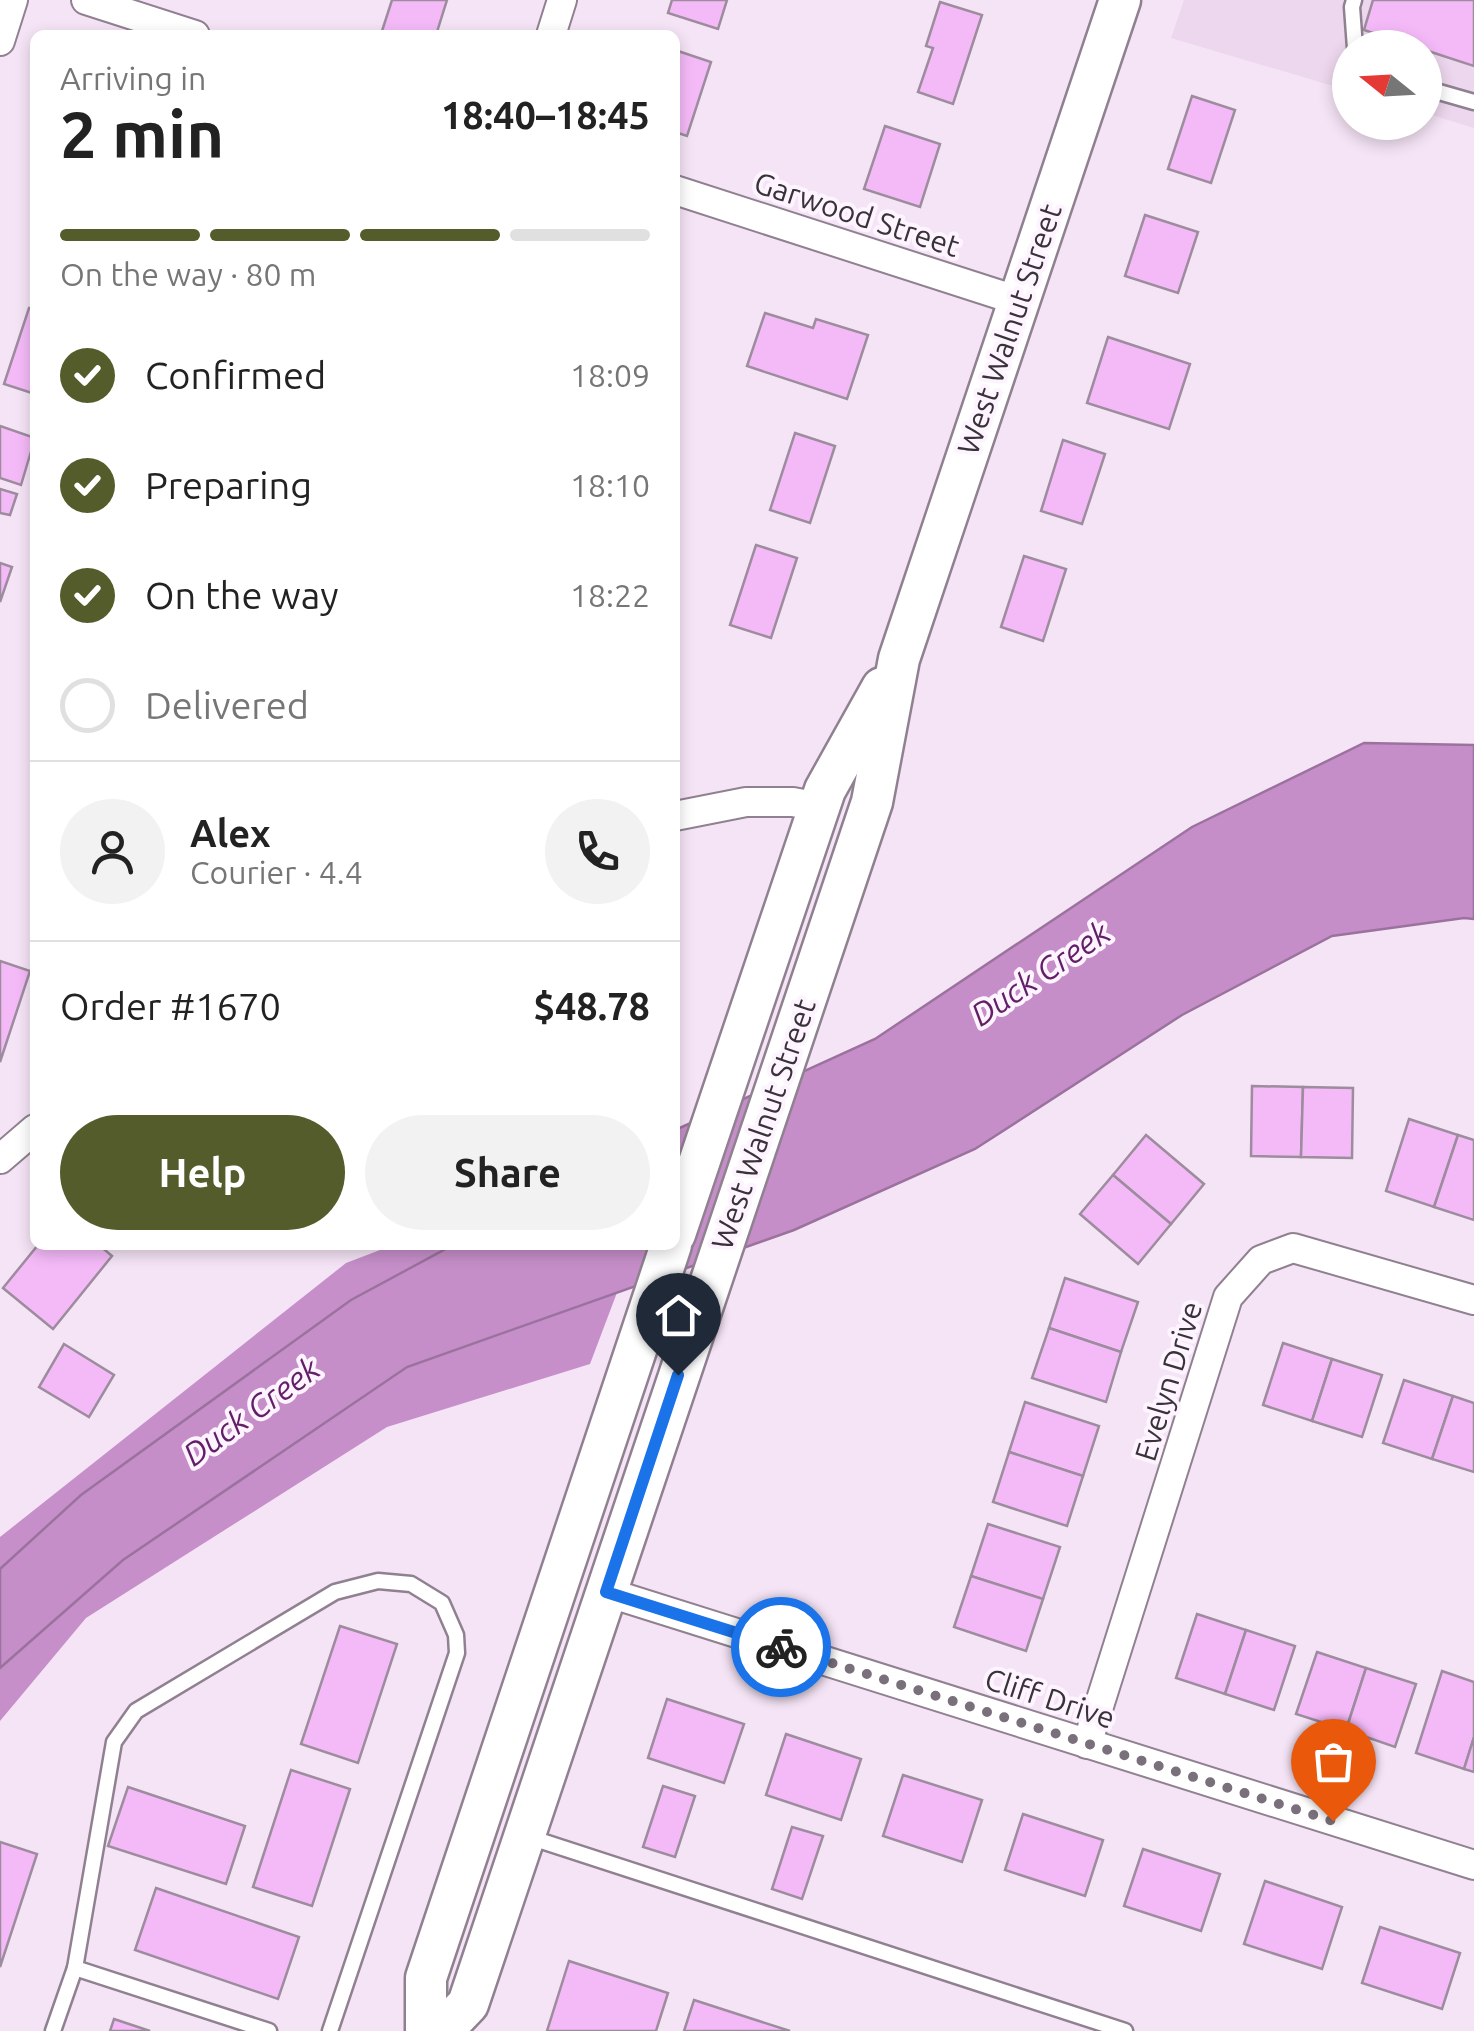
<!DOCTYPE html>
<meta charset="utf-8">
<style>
:root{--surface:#fff;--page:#f2f2f2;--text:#222;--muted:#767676;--line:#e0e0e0;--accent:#555c2b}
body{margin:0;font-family:Ubuntu,sans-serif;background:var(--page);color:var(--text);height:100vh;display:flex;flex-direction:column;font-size:38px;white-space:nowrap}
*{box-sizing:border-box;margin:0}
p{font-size:32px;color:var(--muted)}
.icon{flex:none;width:55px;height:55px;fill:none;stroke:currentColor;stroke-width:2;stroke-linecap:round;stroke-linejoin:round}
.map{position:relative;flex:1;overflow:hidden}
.panel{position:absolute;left:30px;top:30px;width:650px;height:1220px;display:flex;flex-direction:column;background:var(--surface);border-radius:15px;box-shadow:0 5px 15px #0003}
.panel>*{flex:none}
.needle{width:65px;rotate:288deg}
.buttons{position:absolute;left:1332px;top:30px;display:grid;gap:20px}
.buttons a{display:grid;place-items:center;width:110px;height:110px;border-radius:50%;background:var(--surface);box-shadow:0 5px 15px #0003;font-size:50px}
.pin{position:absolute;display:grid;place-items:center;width:85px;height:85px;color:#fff;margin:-102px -42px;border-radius:50% 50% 50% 0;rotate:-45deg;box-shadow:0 0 10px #0007}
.pin .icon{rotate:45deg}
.courier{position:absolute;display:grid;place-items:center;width:100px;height:100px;margin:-50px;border:8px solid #1a73e8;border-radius:50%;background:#fff;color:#222;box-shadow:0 2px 12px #0007}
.overview em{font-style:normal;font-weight:600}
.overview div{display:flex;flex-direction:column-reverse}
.overview{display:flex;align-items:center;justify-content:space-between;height:170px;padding:0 30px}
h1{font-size:65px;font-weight:600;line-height:75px}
.bar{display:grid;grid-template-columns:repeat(4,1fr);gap:15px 10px;align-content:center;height:120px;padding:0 30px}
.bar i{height:12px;border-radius:8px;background:var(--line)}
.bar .current{background:var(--accent)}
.bar p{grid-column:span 4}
.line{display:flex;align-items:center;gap:25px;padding:0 30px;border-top:2px solid var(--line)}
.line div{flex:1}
.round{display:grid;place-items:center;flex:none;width:105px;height:105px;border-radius:52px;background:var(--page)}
ol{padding:0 30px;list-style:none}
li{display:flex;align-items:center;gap:30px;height:110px}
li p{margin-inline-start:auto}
li .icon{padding:10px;border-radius:50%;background:var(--accent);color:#fff;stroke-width:4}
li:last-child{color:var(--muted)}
li i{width:55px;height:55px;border:5px solid var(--line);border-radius:50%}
.primary-button{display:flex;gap:20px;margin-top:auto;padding:20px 30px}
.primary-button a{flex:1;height:115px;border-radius:60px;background:var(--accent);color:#fff;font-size:40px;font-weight:600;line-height:115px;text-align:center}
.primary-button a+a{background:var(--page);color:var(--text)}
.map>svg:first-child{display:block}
.built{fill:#edd7ee}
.forest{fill:#c68fca}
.water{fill:#c68ec9;stroke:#9b729e;stroke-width:2.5}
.building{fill:#f4baf8;stroke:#9c8c9d;stroke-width:2.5}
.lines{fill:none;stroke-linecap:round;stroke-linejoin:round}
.lane-casing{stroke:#908191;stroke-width:19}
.street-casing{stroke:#908191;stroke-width:32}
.secondary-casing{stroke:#908191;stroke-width:45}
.lane{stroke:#fff;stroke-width:14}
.street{stroke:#fff;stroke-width:28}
.secondary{stroke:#fff;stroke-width:40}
.done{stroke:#7a707b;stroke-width:10;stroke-dasharray:0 18}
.route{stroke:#1a73e8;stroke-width:12}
.labels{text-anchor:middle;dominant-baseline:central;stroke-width:8;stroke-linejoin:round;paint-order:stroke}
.street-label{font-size:30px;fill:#383239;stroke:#fef4ff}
.water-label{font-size:32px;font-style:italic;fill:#611f67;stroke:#fef4ff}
</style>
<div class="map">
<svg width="1474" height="2031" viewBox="0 0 1474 2031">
<rect width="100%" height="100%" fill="#f5e4f6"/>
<path class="built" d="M1184,0H1474V128L1425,113V48H1350V91L1171,38Z"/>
<path class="forest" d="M393,1245H635L590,1364L387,1427L86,1618L0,1721V1537L346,1263Z"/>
<path class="water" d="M1364,743L1474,745V919L1464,918L1332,936L1182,1015L975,1149L794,1230L407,1367L123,1560L0,1668V1569L81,1495L351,1300L453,1245H675V1130L875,1039L1192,827Z"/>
<g class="building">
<path d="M392,0H447L436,35H394L382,31Z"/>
<path d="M672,0H727L718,29L668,13Z"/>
<path d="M1373,0H1474V66L1425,50V48H1417L1364,30Z"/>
<path d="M940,2L982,15L953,104L918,92L933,48L926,46Z"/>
<path d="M675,50L711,62L687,136L675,132Z"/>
<path d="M1192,96L1235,110L1211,183L1168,169Z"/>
<path d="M885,126L940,144L920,207L864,189Z"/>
<path d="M1145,215L1198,232L1178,293L1125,276Z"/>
<path d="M29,308L35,310V394L4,384Z"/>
<path d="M765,313L813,328L816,319L868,335L847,399L747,366Z"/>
<path d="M1108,337L1190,364L1169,429L1087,403Z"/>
<path d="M0,426L35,438L21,485L0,478Z"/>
<path d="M795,433L835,446L810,523L770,510Z"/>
<path d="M1063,440L1105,454L1082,524L1041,511Z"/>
<path d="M0,489L17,494L10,515L0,513Z"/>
<path d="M756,545L797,558L771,638L730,625Z"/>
<path d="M1024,556L1066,569L1043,641L1001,627Z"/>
<path d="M0,563L12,567L0,602Z"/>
<path d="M0,961L30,971L0,1062Z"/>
<path d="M1252,1086L1303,1087L1301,1157L1251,1156Z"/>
<path d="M1303,1087L1353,1088L1352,1158L1301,1157Z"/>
<path d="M1409,1119L1458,1135L1434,1207L1386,1191Z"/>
<path d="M1146,1135L1204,1184L1171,1224L1113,1175Z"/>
<path d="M1458,1135L1474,1140V1220L1434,1207Z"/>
<path d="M1113,1175L1171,1224L1138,1264L1080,1214Z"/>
<path d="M38,1245H99L112,1256L53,1329L3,1288Z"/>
<path d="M1065,1278L1138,1302L1121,1352L1049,1328Z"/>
<path d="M1049,1328L1121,1352L1106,1402L1032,1378Z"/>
<path d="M1283,1343L1332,1359L1312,1421L1263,1405Z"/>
<path d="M64,1344L114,1375L89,1417L39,1387Z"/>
<path d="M1332,1359L1382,1375L1362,1437L1312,1421Z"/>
<path d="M1404,1380L1453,1396L1432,1459L1383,1443Z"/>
<path d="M1453,1396L1474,1403V1472L1432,1459Z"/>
<path d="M1025,1402L1099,1426L1083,1476L1009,1452Z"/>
<path d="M1009,1452L1083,1476L1067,1526L993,1502Z"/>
<path d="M988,1524L1060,1547L1043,1599L971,1576Z"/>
<path d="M971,1576L1043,1599L1026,1651L954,1627Z"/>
<path d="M1197,1614L1246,1630L1225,1694L1176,1678Z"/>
<path d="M340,1626L397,1644L358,1763L301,1744Z"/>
<path d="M1246,1630L1295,1646L1274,1710L1225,1694Z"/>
<path d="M1317,1652L1366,1668L1346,1730L1296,1714Z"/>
<path d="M1366,1668L1416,1684L1395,1747L1346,1730Z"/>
<path d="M1442,1671L1474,1682V1737L1464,1769L1416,1753Z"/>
<path d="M667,1699L744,1724L724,1783L648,1758Z"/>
<path d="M786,1734L861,1759L841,1820L766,1795Z"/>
<path d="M1474,1737V1772L1464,1769Z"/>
<path d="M291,1770L350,1789L312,1906L253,1887Z"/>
<path d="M903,1775L982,1800L962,1862L883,1836Z"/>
<path d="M663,1786L695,1796L675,1857L643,1847Z"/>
<path d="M128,1787L245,1826L226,1884L108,1846Z"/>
<path d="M1023,1814L1103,1840L1085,1896L1005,1870Z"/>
<path d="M792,1827L823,1836L802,1899L772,1889Z"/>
<path d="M0,1842L37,1854L0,1967Z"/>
<path d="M1143,1849L1220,1874L1201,1931L1124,1906Z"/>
<path d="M1265,1881L1342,1907L1322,1969L1244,1944Z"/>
<path d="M156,1888L299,1937L278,1999L135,1950Z"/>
<path d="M1380,1927L1460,1953L1442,2009L1362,1983Z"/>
<path d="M569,1961L668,1993L656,2031H547Z"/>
<path d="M694,2000L790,2031H684Z"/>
<path d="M114,2019L150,2031H110Z"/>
</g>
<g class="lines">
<defs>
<g id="lane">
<path d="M1354,0L1352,7L1355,48"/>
<path d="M1425,88L1474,102"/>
<path d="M526,1836L1125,2031"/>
<path d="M75,1968L269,2031"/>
<path d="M53,2031L75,1968L114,1742L136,1711L335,1592L378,1581L411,1584L442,1603L456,1635L457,1653L330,2031"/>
</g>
<g id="street">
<path d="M86,0L195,35"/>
<path d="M551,35L562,0"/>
<path d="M0,41L13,0"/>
<path d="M675,190L1019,301"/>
<path d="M675,816L746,802H793L819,807"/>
<path d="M0,1159L35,1129"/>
<path d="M606,1592L1474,1865"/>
<path d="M1087,1744L1228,1297L1261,1260L1293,1248L1474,1300"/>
</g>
<g id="secondary">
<path d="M675,1234L825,790L882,688"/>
<path d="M426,2031V1978L671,1245"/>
<path d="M442,2031L468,2004L872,802L899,659L1120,0"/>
</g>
</defs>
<use href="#lane" class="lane-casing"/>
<use href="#street" class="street-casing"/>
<use href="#secondary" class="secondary-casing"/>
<use href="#lane" class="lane"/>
<use href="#street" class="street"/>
<use href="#secondary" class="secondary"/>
</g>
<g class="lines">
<path class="done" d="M781,1647L1333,1821"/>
<path class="route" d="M678,1375L606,1592L781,1647"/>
</g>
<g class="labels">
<g class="street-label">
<text transform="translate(857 214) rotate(18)">Garwood Street</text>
<text transform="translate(1009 329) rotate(-71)">West Walnut Street</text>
<text transform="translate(763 1124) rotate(-71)">West Walnut Street</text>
<text transform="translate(1168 1381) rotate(-73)">Evelyn Drive</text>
<text transform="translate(1050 1698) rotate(18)">Cliff Drive</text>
</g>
<g class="water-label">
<text transform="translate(1040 973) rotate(-34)">Duck Creek</text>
<text transform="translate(251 1411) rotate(-36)">Duck Creek</text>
</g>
</g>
</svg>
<div class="buttons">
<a><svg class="needle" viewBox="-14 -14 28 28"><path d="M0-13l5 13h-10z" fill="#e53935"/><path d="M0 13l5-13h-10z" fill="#767676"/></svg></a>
</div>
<div class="pin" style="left:1333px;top:1821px;background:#ea580c"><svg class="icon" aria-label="bag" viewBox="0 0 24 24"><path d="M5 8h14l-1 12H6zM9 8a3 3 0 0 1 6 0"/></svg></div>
<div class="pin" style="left:678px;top:1375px;background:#1f2937"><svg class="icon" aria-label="home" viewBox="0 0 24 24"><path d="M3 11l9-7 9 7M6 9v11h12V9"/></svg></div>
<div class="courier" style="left:781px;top:1647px"><svg class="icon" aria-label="bike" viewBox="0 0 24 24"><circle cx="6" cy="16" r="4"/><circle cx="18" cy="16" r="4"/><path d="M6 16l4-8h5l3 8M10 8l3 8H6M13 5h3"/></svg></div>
<section class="panel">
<div class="overview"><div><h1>2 min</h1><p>Arriving in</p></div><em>18:40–18:45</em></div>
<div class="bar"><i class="current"></i><i class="current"></i><i class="current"></i><i></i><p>On the way · 80 m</p></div>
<ol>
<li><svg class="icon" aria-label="check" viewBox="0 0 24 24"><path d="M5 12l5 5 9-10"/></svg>Confirmed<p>18:09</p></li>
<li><svg class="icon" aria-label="check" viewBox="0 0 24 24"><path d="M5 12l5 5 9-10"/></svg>Preparing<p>18:10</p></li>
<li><svg class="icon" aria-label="check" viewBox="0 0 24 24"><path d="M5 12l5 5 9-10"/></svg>On the way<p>18:22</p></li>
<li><i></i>Delivered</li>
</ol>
<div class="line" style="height:180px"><a class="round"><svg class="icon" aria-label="person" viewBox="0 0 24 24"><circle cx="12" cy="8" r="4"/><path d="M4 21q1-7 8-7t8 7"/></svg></a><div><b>Alex</b><p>Courier · 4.4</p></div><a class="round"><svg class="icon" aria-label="phone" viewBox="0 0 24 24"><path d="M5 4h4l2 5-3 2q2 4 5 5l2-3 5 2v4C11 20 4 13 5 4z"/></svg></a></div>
<div class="line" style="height:130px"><div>Order #1670</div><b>$48.78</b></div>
<div class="primary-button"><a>Help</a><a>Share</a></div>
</section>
</div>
